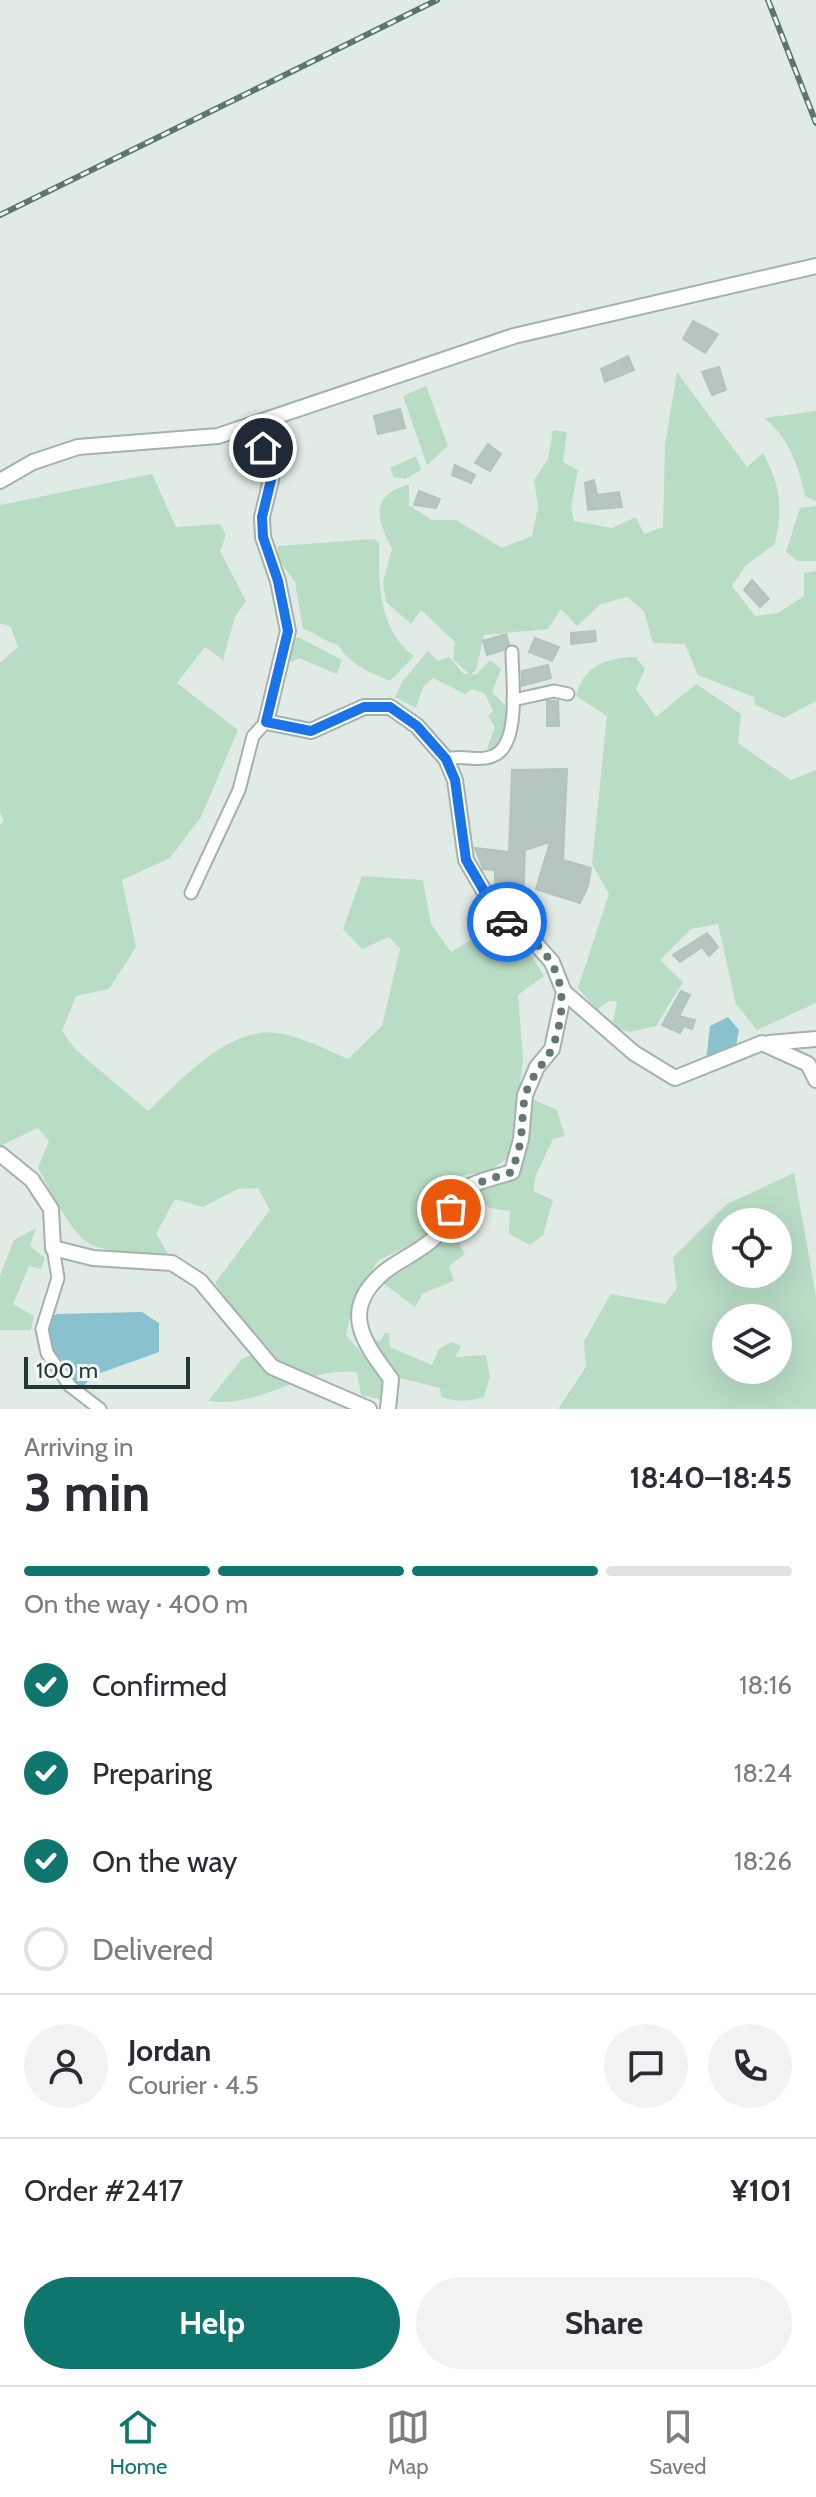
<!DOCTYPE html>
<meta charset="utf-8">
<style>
:root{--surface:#fff;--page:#f2f2f3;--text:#2b2b33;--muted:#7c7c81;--line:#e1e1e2;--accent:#0f766e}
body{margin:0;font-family:Cabin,sans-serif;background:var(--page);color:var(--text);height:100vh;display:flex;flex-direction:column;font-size:30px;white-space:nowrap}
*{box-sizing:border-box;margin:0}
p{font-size:26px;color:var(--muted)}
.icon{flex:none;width:44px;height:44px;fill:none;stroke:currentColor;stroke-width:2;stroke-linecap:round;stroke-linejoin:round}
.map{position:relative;height:1409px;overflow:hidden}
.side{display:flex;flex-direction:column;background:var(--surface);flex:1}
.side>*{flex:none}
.controls{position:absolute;left:712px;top:1208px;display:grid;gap:16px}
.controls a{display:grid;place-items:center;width:80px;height:80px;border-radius:50%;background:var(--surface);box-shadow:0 8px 32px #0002;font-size:40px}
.scale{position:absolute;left:24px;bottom:20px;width:166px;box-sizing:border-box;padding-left:8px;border:4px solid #213a35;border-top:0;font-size:22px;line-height:28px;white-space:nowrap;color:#213a35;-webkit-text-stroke:6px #f0f7f4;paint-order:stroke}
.pin{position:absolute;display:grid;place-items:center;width:68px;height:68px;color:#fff;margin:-34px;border:4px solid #fff;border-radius:50%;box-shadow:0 2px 8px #0007}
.courier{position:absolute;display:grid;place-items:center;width:80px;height:80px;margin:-40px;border:6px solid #1a73e8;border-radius:50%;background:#fff;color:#222;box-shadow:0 2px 10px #0007}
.summary em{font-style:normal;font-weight:700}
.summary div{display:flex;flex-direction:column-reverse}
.summary{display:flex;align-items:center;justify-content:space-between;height:136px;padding:0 24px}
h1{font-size:52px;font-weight:700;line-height:60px}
.bar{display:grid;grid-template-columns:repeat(4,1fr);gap:12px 8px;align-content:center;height:96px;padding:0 24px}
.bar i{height:10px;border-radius:6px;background:var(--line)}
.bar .on{background:var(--accent)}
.bar p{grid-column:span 4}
.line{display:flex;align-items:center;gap:20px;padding:0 24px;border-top:2px solid var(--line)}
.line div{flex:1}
.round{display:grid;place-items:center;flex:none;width:84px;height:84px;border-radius:42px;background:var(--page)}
ol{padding:0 24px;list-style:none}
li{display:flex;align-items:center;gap:24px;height:88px}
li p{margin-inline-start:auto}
li .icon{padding:8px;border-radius:50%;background:var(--accent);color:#fff;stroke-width:4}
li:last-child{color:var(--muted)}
li i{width:44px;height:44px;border:4px solid var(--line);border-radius:50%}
.action{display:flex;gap:16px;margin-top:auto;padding:16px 24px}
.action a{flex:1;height:92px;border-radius:48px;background:var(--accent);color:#fff;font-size:32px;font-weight:700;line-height:92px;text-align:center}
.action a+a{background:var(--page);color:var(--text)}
.tabs{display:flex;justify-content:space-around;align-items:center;height:112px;border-top:2px solid var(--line);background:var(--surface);font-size:22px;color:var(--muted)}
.tabs a{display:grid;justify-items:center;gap:4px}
.tabs .on{color:var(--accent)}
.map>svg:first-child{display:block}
.green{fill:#b9dcc4;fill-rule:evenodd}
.water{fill:#89c1cf}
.building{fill:#b5c5bf;stroke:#b3c4be;stroke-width:2}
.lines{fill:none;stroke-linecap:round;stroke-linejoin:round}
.minor-casing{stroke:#a3b2ad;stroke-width:15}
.tertiary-casing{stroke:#a3b2ad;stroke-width:18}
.minor{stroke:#fff;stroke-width:11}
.tertiary{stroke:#fff;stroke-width:14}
.rail-casing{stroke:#5b7670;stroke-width:6}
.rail{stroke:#f0f7f4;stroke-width:3;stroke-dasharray:9;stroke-linecap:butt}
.done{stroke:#647873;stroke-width:8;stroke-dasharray:0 14.4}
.route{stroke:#1a73e8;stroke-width:10}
</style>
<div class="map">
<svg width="816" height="1409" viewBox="0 0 816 1409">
<rect width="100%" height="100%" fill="#e0ebe6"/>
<g class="green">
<path d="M677,372L747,467L763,453C781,488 783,506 775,544L746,565L732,586L755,616L778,613L804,596V573L816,571V701L784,718L755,705L754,697L698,675L685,644L653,643L644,611L627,597L601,604L577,626L561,609L548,629L484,635L476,670L471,674L476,675L490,660L501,669L492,692L509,709V739L497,755L487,748L495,727L488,716L493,711L485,694L472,689L465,694L433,678L423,687L416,708L395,697L402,682L428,651L438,661L449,657L464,674H469L453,659L455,642L421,610L411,624L386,602L383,582L392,549C376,518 370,496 409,484V505L432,520H456L502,548L532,536L538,507L534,480L548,459L553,430L567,432L563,462L578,470L571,507L574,521L612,528L636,517L644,534L663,527L665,445Z"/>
<path d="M426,386L448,446L427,465L403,396Z"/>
<path d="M816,411V501L805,496C800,468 787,435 764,418Z"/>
<path d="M416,456L421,470L405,479L394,477L390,468Z"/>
<path d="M152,474L176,527L220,524L226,535L220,551L246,601L235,617L223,660L205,647L177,683L238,730L201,817L170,858L122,880L136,947L109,989L76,996L62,1031L75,1049L148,1111C179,1082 215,1041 259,1033C285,1028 325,1049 348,1059L382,1026L400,949L389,937L362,949L343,929L362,876L423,880L431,924L451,952L496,925L525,945L544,976L518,995L523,1058L512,1155L488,1172L463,1175L444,1202L427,1236L378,1261L354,1298L346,1335L382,1377V1400L361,1395L357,1372C304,1366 261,1409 208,1401L242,1359L262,1350L215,1283L270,1210L258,1188L238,1189L203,1207L175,1199L156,1234L168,1254C144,1252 114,1254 92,1245C72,1237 49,1187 38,1168L49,1141L38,1128L0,1146V824L4,821L0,812V663L18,647L11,627L0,623V505Z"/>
<path d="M816,506V561H798L786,552L800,508Z"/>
<path d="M374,539L379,543C379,585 378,629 414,656L390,681C369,672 350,665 338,645C323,641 315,632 303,629L295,582L278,559V546Z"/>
<path d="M298,637L342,660L337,674L299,658L292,662L283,658L290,640Z"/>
<path d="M636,657L645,669L636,689L656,717L696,684L741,714L738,743L791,780L816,770V1003L757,1030L736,1004L718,924L691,929L660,960L683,982L656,1026L630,1032L612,1027L617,1002L609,1001L597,1010L578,988L609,894L592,864L607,716L576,696C584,665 606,658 636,657Z"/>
<path d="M530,1098L557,1110L565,1136L553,1139L536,1175L533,1191L553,1200L543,1235L530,1245L509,1234L510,1211L489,1208L480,1199L466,1200C453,1217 453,1235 465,1254L449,1266L454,1281L423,1293L415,1307L383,1283C399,1272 418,1262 431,1250C444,1238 446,1227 451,1212C457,1191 492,1184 511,1180L519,1166Z"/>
<path d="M794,1173L816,1296V1409H558L586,1367L584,1341L611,1294L665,1304L677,1288L673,1257L727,1204ZM726,1222H778V1274H726ZM726,1318H778V1370H726Z"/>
<path d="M36,1228L30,1246L45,1258L41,1269L29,1266L13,1304L34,1316L31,1330H0V1276L14,1240Z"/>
<path d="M385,1333H389L390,1347L432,1365L439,1349L451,1342L461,1346L455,1357L486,1355L490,1376L484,1397C468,1402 457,1402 441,1397L440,1388L400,1378L368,1340L380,1341Z"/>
</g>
<g class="water">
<path d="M728,1017L739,1030L736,1046L706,1061L710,1026Z"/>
<path d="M142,1312L159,1323V1352L92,1376L84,1386L74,1389L47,1353L45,1320L57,1314Z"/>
</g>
<g class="building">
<path d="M693,321L718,334L705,353L683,339Z"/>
<path d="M628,356L634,370L605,382L601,369Z"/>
<path d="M719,367L726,390L712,395L702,372Z"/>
<path d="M400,409L405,428L378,434L374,416Z"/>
<path d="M488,444L501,454L490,471L475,463Z"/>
<path d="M455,465L475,475L471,483L452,475Z"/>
<path d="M594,480L597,495L619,492L622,507L588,510L585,483Z"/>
<path d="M419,491L440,499L436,508L414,505Z"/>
<path d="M752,580L769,599L760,607L744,590Z"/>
<path d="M595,631L596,641L571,644V633Z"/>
<path d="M506,634L509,644L504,650L487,655L483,641Z"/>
<path d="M535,638L559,647L552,661L529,652Z"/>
<path d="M548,665L551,678L522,686V671Z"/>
<path d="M547,701H558L559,726H547Z"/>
<path d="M567,769L563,860L591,868L588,886L580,903L536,889L550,842L525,850L523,908L507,907L495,889V870L483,869L475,848L509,852L512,770Z"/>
<path d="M707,933L718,947L709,956L702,947L680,962L673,955Z"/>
<path d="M681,991L690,995L679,1016L695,1020L692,1029L684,1026L680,1033L662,1025Z"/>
</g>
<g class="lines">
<defs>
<g id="minor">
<path d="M513,700L554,691L568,694"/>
<path d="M446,759C462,754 480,763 495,755C521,742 512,678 512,652"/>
<path d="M191,893L239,790L253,736L266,722"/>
<path d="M53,1248L58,1278L42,1329L47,1353L70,1386L100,1409"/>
</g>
<g id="tertiary">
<path d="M263,448L271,480L262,517L263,537L278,581L288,631L266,722L311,731L364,707H390L417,726L446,759L455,780L466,860L491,903L505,920L527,934L552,962L564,992L552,1049L537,1067L525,1095L521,1139L512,1172C494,1178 469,1182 456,1196C445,1209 446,1226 433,1239C418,1253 398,1260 383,1273C339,1311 364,1343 391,1379L388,1409"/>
<path d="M0,481L33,462L78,447L218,436L514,336L816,266"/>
<path d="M564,992L634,1053L675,1078L762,1043L808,1064L816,1080"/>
<path d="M769,1043L816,1039"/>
<path d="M0,1154L32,1180L51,1209L53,1248L93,1258L172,1263L200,1281L272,1367L369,1409"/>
</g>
</defs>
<use href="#minor" class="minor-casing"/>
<use href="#tertiary" class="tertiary-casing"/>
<use href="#minor" class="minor"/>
<use href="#tertiary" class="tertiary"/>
<defs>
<g id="rail">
<path d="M768,0L816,123"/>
<path d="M0,215L437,0"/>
</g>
</defs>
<use href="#rail" class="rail-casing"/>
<use href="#rail" class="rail"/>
</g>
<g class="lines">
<path class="done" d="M451,1209C460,1184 488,1180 512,1172C515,1161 520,1149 521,1136C523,1123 522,1107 526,1093C532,1073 548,1060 553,1046C573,990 558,952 507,922"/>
<path class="route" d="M263,448L271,480L262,517L263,537L278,581L288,631L266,722L311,731L364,707H390L417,726L446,759L455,780L466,860L491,903L507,922"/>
</g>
</svg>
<div class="controls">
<a><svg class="icon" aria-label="locate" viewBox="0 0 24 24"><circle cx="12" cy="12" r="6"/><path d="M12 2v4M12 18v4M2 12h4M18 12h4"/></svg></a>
<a><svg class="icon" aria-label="layers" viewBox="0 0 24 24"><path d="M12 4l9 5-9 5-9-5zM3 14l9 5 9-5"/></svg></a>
</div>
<div class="scale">100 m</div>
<div class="pin" style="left:451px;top:1209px;background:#ea580c"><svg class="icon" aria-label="bag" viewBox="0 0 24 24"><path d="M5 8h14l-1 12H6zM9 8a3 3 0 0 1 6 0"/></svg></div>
<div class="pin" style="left:263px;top:448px;background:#1f2937"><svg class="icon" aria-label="home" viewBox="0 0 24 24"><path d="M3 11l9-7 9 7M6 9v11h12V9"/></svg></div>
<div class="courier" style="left:507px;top:922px"><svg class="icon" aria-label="car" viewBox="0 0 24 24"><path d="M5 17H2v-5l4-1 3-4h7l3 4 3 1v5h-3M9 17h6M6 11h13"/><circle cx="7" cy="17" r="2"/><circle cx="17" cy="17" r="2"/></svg></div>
</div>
<section class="side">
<div class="summary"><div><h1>3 min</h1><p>Arriving in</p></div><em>18:40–18:45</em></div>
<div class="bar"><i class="on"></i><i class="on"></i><i class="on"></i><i></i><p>On the way · 400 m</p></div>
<ol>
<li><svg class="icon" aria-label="check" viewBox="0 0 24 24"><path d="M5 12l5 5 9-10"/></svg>Confirmed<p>18:16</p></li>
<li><svg class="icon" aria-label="check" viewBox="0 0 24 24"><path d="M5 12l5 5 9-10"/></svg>Preparing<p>18:24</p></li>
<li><svg class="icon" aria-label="check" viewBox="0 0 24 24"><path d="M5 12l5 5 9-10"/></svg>On the way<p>18:26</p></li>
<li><i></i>Delivered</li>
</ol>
<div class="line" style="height:144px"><a class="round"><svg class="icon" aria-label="person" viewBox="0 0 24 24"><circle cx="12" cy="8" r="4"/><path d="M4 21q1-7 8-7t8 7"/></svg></a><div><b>Jordan</b><p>Courier · 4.5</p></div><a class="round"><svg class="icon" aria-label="chat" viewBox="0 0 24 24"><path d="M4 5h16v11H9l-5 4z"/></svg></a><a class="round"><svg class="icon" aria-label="phone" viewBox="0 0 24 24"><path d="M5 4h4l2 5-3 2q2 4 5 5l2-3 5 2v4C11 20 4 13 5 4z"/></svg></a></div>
<div class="line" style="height:104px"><div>Order #2417</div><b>¥101</b></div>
<div class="action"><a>Help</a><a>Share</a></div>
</section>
<nav class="tabs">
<a class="on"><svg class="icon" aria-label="home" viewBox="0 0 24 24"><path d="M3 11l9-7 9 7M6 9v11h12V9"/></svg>Home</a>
<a><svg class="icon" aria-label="map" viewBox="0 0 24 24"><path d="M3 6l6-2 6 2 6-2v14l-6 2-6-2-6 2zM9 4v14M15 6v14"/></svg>Map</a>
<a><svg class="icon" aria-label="saved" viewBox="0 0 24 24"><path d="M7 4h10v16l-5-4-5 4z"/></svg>Saved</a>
</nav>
